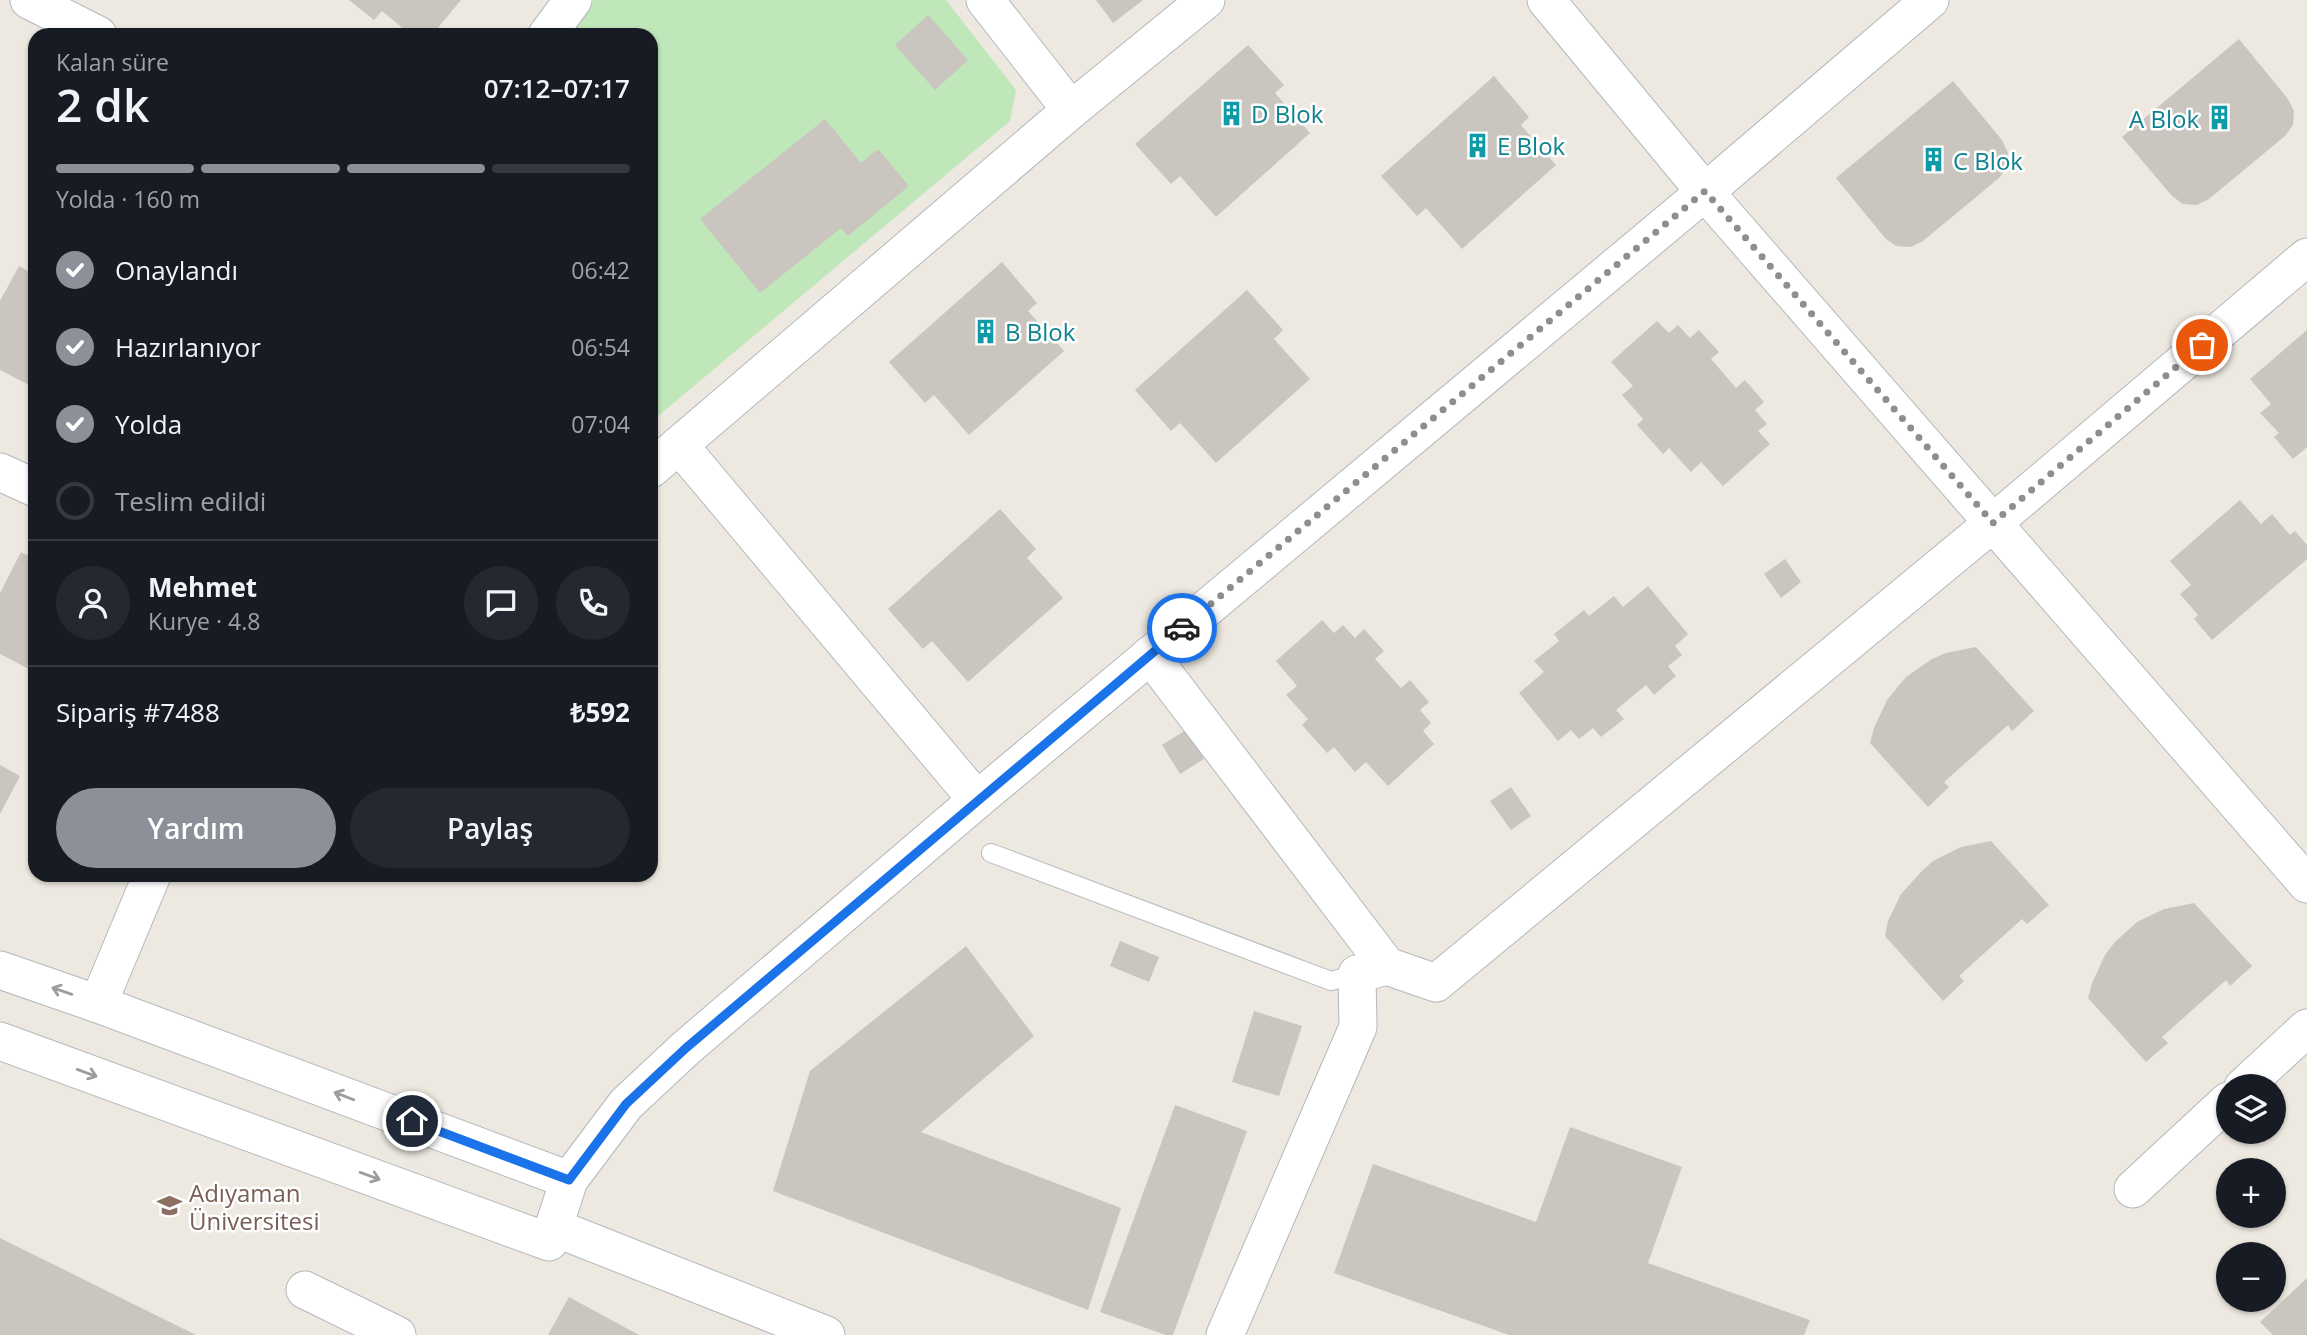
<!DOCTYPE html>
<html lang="tr">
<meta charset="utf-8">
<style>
:root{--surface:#171b24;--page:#242831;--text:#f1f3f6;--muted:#9ea1a6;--line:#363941;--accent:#8c9099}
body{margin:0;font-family:"Open Sans",sans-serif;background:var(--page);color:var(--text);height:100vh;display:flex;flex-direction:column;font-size:26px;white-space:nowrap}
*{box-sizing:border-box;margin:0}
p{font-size:23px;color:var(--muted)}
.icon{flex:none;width:38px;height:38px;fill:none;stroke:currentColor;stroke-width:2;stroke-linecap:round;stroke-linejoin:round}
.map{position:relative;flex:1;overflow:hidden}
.side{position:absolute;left:28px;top:28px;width:630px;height:854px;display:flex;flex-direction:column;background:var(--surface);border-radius:21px;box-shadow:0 2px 5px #0004}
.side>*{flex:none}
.tools{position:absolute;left:2216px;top:1074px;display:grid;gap:14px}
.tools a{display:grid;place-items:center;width:70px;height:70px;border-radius:50%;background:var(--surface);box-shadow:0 2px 5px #0004;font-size:35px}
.pin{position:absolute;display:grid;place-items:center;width:60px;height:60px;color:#fff;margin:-30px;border:4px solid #fff;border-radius:50%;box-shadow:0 2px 7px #0007}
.courier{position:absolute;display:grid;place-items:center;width:70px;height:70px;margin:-35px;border:5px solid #1a73e8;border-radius:50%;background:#fff;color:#222;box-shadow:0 2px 9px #0007}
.overview em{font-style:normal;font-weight:600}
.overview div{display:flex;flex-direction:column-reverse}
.overview{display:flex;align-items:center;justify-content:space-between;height:119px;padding:0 28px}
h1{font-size:46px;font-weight:600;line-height:52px}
.bar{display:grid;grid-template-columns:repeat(4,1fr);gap:10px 7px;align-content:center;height:84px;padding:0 28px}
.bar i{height:9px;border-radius:5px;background:var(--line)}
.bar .active{background:var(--accent)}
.bar p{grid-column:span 4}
.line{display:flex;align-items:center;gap:18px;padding:0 28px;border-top:2px solid var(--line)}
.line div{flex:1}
.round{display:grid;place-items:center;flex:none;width:74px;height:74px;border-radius:37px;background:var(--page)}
ol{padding:0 28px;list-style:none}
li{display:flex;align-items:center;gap:21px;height:77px}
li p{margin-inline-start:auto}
li .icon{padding:7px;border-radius:50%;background:var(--accent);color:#fff;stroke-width:4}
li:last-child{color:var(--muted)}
li i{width:38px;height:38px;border:4px solid var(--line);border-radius:50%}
.cta{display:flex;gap:14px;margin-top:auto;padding:14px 28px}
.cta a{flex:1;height:80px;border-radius:42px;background:var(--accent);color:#fff;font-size:28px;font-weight:600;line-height:80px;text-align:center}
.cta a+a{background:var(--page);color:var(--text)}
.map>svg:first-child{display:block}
.green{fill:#bfe7ba}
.building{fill:#cac5bf}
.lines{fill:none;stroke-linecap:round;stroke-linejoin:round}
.service-casing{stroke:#b3b8bc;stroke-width:20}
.minor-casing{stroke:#b3b8bc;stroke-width:39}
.service{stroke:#fff;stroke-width:18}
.minor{stroke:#fff;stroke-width:37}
.oneway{stroke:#9b9ea1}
.done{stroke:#8d8f8e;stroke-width:7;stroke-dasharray:0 12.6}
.route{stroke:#1a73e8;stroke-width:9}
.labels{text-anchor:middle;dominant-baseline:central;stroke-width:5;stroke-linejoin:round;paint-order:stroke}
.culture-label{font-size:24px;fill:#0d838f;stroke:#fff;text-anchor:start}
.education-label{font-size:24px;fill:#785e54;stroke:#fff;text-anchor:start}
</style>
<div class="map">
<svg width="2307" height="1335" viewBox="0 0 2307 1335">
<rect width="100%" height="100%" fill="#ede9e0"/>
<path class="green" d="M594,0H946L1016,90L1010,121L651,422V35H567Z"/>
<g class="building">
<path d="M349,0H461L432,35H411L382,11L374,20Z"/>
<path d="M1096,0H1143L1113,23Z"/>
<path d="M928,15L968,60L935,90L895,45Z"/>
<path d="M2239,39L2288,99L2294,111L2293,125L2285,136L2209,199L2197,205L2183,204L2172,196L2122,137Z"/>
<path d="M1248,45L1284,85L1275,93L1310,133L1216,217L1180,176L1171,184L1135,144Z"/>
<path d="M1494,76L1529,117L1521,125L1556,165L1462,249L1426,208L1417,216L1381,176Z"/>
<path d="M1953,81L2002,140L2008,153L2007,167L1999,178L1923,241L1911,247L1896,246L1885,238L1836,178Z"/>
<path d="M825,119L861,163L878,149L909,186L848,236L841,228L760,293L700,219Z"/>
<path d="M1002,262L1037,303L1028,311L1064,351L969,435L934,395L925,403L889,362Z"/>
<path d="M19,266L35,275V388L0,370V301Z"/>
<path d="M1247,290L1283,330L1274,339L1310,379L1216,463L1180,423L1171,431L1135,390Z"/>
<path d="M1657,321L1669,333L1678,325L1690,338L1699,330L1719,352L1711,359L1736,388L1745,380L1764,402L1755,410L1767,424L1758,431L1770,444L1723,486L1701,462L1691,472L1669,448L1663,454L1637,425L1643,419L1622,395L1633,386L1611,362Z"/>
<path d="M2307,330V447L2293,459L2274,437L2279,433L2260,413L2271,404L2250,379Z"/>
<path d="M2240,500L2261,524L2272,514L2290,535L2295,531L2307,545V559L2212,640L2194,619L2198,615L2180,594L2191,585L2170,561Z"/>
<path d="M1000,509L1036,549L1027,558L1063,598L968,682L932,641L923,649L888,609Z"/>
<path d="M21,552L35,559V672L0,654V593Z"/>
<path d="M1785,559L1801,582L1781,598L1764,574Z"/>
<path d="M1648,586L1688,634L1675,646L1682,655L1668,666L1676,676L1654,695L1646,685L1616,710L1624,719L1601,737L1593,728L1579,739L1571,730L1558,741L1519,693L1544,672L1534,661L1559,641L1554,634L1584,610L1589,616L1614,596L1623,607Z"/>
<path d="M1322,620L1334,633L1343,625L1355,638L1364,629L1384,651L1375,659L1401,688L1410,680L1429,702L1420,710L1431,723L1423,731L1434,744L1388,786L1366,762L1355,772L1334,747L1327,753L1302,725L1308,719L1286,695L1297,686L1276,661Z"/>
<path d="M1976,647L2034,711L2012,731L2008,725L1944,782L1949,787L1928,807L1870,743L1874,728L1887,700L1906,677L1932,659L1946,653Z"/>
<path d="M1186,730L1204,759L1180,774L1162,745Z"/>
<path d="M0,765L20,776L0,814Z"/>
<path d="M1511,787L1531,816L1511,830L1490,801Z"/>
<path d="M1991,841L2049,905L2027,924L2022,919L1959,976L1964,981L1943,1001L1885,936L1888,921L1901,894L1922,871L1933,861L1961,847Z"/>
<path d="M2194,903L2252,966L2230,986L2226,980L2162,1037L2168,1043L2146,1062L2088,998L2092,983L2105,955L2114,943L2137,922L2164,909Z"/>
<path d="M1120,941L1159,957L1149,982L1110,966Z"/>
<path d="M966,946L1034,1036L921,1132L1121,1208L1088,1310L773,1191L810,1071Z"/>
<path d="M1254,1011L1302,1026L1279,1096L1232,1082Z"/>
<path d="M1175,1105L1247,1131L1173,1335H1166L1100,1312Z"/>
<path d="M1570,1127L1682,1167L1648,1263L1810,1320L1804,1335H1509L1334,1273L1373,1164L1536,1222Z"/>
<path d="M0,1238L196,1335H0Z"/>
<path d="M2307,1278V1335H2273L2260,1322Z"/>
<path d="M569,1297L639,1335H548Z"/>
</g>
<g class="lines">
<defs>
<path id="service" d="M991,853L1331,981L1357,974"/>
<g id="minor">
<path d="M29,0L98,35"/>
<path d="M985,0L1071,110"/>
<path d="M1930,0L1705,192L2307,884"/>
<path d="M547,35L573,0"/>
<path d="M679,445L977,800"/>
<path d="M651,469L1071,110L1206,0"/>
<path d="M0,472L35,488"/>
<path d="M1150,655L1387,966L1436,983L1993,523L2307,257"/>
<path d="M0,970L98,1004L569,1180L549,1242L0,1041"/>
<path d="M98,1004L152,875"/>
<path d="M2243,1087L2307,1028"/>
<path d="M569,1180L626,1104L686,1048L977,800L1705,192L1546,0"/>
<path d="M2133,1189L2228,1101"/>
<path d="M553,1227L826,1335"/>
<path d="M305,1290L397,1335"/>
<path d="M1225,1335L1358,1027L1357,974L1387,966"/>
</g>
</defs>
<use href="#service" class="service-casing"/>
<use href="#minor" class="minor-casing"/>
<use href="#service" class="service"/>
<use href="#minor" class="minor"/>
</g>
<defs><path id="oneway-shaft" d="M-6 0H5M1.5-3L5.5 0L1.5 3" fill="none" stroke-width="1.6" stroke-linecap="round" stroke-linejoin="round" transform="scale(1.75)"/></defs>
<g class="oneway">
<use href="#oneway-shaft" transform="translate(62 991) rotate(-161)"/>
<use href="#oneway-shaft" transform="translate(87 1073) rotate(20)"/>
<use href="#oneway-shaft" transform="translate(344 1096) rotate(-159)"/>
<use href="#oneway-shaft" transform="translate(370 1176) rotate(20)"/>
</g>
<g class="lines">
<path class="done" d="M1182,628L1705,191L1993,523L2202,345"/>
<path class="route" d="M412,1121L569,1180L626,1104L686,1048L1182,628"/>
</g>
<defs>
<symbol id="building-bare" viewBox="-9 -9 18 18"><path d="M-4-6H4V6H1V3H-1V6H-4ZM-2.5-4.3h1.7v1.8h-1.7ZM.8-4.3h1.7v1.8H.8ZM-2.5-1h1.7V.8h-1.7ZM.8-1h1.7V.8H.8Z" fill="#0f9aa8" stroke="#fff" stroke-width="2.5" paint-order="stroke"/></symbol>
<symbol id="university-bare" viewBox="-9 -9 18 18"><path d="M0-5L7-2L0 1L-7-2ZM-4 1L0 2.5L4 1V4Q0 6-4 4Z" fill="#8d6e63" stroke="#fff" stroke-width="2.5" paint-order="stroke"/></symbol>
</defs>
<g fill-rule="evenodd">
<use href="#building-bare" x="1214" y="96" width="35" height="35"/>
<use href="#building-bare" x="2202" y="100" width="35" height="35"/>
<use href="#building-bare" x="1460" y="128" width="35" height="35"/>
<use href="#building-bare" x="1916" y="142" width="35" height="35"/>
<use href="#building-bare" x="968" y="314" width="35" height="35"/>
<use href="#university-bare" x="152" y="1188" width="35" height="35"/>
</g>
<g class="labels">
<g class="culture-label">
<text x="1251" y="113">D Blok</text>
<text x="2199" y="118" text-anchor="end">A Blok</text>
<text x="1497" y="145">E Blok</text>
<text x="1953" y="160">C Blok</text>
<text x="1005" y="331">B Blok</text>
</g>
<g class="education-label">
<text x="189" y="1192">Adıyaman<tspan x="189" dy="28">Üniversitesi</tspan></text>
</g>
</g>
</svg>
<div class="tools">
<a><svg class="icon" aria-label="layers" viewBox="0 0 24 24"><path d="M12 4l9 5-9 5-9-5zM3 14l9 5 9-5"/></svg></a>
<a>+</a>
<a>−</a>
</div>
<div class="pin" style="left:2202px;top:345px;background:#ea580c"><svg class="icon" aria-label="bag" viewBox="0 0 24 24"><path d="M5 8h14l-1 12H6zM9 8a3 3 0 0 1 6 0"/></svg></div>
<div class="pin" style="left:412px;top:1121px;background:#1f2937"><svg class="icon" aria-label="home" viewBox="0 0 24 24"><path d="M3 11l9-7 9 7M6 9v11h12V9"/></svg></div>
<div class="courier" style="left:1182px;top:628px"><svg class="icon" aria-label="car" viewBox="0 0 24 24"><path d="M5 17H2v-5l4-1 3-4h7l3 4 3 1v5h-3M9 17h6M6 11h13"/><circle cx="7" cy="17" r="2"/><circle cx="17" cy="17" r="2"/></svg></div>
<section class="side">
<div class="overview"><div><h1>2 dk</h1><p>Kalan süre</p></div><em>07:12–07:17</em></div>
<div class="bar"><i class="active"></i><i class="active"></i><i class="active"></i><i></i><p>Yolda · 160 m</p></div>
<ol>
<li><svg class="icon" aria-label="check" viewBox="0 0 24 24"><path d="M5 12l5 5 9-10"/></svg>Onaylandı<p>06:42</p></li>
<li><svg class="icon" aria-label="check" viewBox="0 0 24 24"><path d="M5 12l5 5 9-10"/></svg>Hazırlanıyor<p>06:54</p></li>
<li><svg class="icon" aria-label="check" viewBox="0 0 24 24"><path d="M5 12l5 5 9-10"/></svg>Yolda<p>07:04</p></li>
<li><i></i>Teslim edildi</li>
</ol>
<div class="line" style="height:126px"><a class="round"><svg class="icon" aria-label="person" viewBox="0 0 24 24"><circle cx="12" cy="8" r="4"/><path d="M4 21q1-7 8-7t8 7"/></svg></a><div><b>Mehmet</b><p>Kurye · 4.8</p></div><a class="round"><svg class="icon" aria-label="chat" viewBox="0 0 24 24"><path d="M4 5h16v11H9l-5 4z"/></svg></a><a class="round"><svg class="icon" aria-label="phone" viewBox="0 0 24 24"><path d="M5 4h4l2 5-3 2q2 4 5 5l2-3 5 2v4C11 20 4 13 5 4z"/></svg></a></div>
<div class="line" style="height:91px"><div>Sipariş #7488</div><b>₺592</b></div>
<div class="cta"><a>Yardım</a><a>Paylaş</a></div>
</section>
</div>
